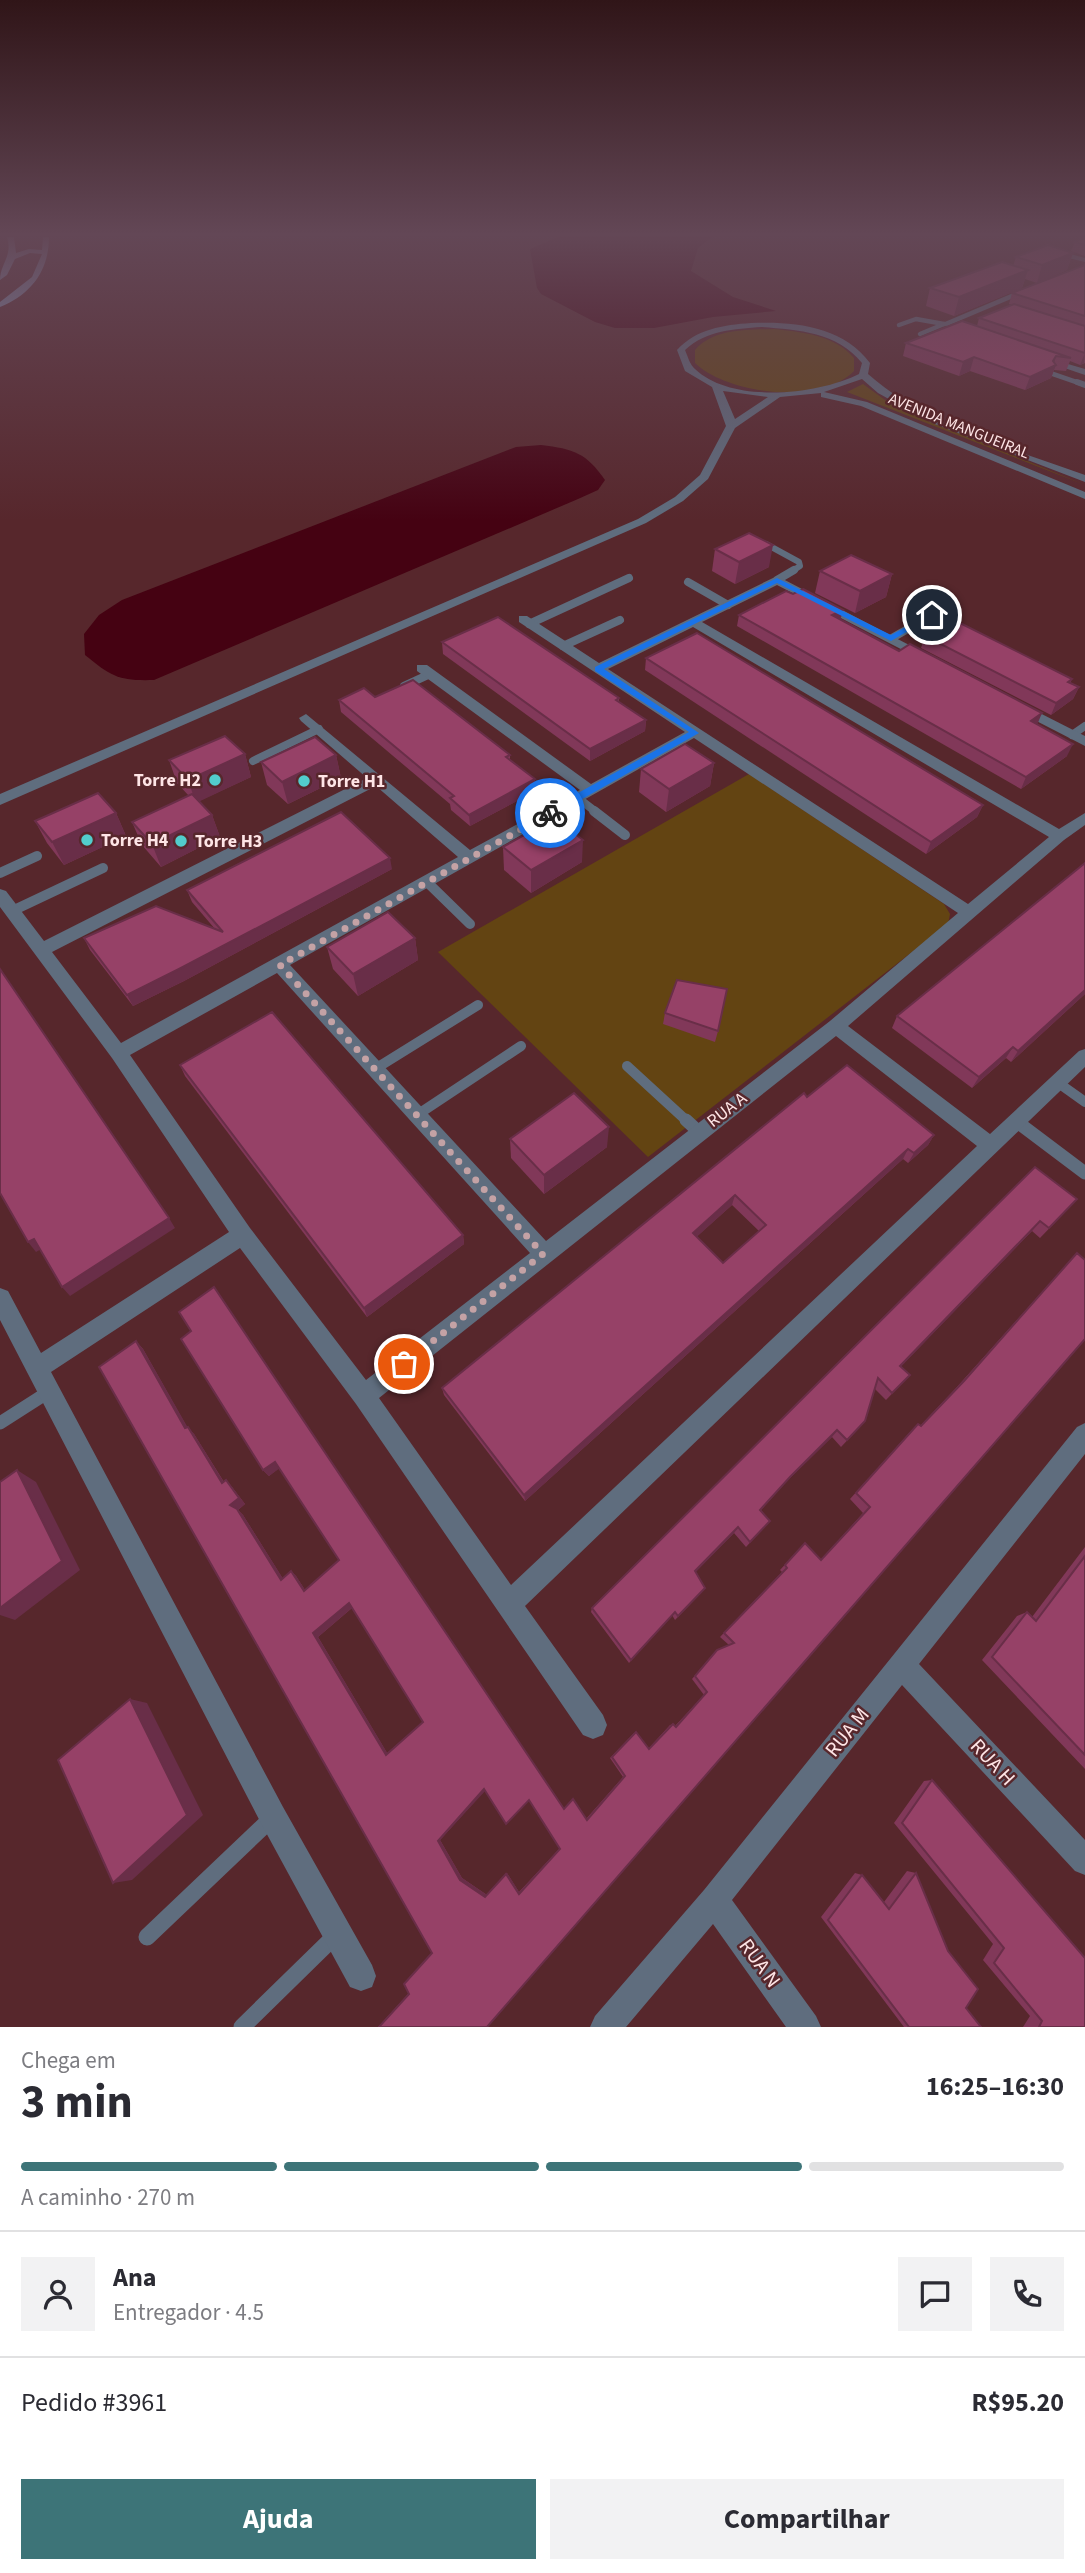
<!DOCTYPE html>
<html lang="pt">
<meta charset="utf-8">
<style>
:root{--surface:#fff;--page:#f2f2f3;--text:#2b2b33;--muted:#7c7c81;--line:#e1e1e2;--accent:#3d7478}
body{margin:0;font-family:"Source Sans 3",sans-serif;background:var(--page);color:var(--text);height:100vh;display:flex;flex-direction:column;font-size:26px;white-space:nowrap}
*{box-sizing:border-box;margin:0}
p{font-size:23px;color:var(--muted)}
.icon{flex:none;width:38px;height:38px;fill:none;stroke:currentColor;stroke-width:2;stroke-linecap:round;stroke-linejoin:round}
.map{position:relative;height:2027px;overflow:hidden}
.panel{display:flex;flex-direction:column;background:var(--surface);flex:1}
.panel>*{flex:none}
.pin{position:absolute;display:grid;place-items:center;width:60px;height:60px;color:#fff;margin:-30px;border:4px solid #fff;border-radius:50%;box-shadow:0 2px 7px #0007}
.courier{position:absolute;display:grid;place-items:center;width:70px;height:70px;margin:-35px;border:5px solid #1a73e8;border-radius:50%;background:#fff;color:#222;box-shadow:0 2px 9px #0007}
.summary em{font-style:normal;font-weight:700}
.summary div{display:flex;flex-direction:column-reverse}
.summary{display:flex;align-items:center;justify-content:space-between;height:119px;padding:0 21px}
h1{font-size:46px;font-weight:700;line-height:52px}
.bar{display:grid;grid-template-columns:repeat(4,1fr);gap:10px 7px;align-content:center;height:84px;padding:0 21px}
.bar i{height:9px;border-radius:5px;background:var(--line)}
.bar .current{background:var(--accent)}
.bar p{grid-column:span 4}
.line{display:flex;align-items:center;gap:18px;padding:0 21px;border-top:2px solid var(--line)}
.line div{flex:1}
.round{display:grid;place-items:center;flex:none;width:74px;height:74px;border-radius:0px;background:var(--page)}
.primary-button{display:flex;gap:14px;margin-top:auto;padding:14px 21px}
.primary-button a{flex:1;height:80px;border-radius:0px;background:var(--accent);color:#fff;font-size:28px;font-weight:700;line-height:80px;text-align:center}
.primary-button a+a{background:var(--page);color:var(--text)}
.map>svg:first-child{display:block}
.green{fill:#634412}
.water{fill:#450212}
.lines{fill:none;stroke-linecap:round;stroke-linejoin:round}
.service-far5{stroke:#5f6d7e;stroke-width:4.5}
.service-far4{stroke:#5f6d7e;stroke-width:6}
.service-far3{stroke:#5f6d7e;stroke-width:8}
.service-far2{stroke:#5f6d7e;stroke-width:10}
.service-far1{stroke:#5f6d7e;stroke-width:13}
.service{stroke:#5f6d7e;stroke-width:17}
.minor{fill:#5f6d7e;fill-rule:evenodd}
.tertiary{fill:#5f6d7e;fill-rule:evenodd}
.primary{fill:#85a0c4;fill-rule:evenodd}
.wall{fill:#813859;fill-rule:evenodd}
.shaded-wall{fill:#692e48}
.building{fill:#964167;stroke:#692e48;stroke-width:2;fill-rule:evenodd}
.route{fill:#1a73e8}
.done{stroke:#c4a2a5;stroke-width:7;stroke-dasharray:0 12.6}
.poi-dot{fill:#52cdcc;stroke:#57272c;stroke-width:2.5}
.labels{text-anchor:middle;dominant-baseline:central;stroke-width:5;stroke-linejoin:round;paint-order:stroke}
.far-street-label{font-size:16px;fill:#fee5e6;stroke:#57272c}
.poi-label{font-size:18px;font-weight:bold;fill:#fee5e6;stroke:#57272c;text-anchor:start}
.street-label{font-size:18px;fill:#fee5e6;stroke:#57272c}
.near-street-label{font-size:21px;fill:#fee5e6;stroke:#57272c}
</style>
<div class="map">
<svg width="1085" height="2027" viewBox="0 0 1085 2027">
<rect width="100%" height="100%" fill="#57272c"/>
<g class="green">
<path d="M774,329C801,332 835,335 854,358V371C820,406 727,394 695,363V350C714,328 748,330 774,329Z"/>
<path d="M863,384L892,405L1085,485L847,392Z"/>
<path d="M749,774L944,904L950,914L948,924L648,1157L438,952Z"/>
</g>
<g class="water">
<path d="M558,237H712L698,248L691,271L733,297L776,311L713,317L654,328H615L595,322L541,294L537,288L530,249Z"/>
<path d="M541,445C574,449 586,453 605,480L598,490L578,499L154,680C119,681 112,677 85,655L84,634L99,615L122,600L516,447Z"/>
</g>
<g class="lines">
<g class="service-far5">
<path d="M899,325L916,319L944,324"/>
<path d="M920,334L944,324"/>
<path d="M1053,374L1082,384"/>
</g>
<g class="service-far4">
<path d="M1077,382L1085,385"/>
<path d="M766,544L799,562L800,566L791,572"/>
</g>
<g class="service-far3">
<path d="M777,580L794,570"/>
<path d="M688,582L728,605"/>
<path d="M529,624L629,578"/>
<path d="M892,638L932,615"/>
<path d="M563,646L620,620"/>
<path d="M404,686L430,674"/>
<path d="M1072,735L1085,726"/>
<path d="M253,761L319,729"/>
<path d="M578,798L596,812"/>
</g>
<g class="service-far2">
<path d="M594,811L625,835"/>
<path d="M0,873L37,856"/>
<path d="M427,882L470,924"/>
<path d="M12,911L103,868"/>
<path d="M627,1066L688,1122"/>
<path d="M375,1069L478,1005"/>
<path d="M1057,1082L1085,1102"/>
<path d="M417,1115L521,1046"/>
</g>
<g class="service-far1">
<path d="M686,1120L699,1132"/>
<path d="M1016,1121L1085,1173"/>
<path d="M0,1423L50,1391"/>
</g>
<g class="service">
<path d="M147,1937L272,1818"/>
<path d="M242,2027L335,1936"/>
</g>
<g class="minor">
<path d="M1063,252L1085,258V262L1060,256Z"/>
<path d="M1030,286L1037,288L947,326L940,324Z"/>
<path d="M1044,357L1085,369V375L1044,361Z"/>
<path d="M773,578H781L934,658L924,661L777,585L702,622L1059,829L1085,813V825L1064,840L848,1026L990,1134L1079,1051L1085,1049V1067L525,1606L603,1715L607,1725L603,1735L593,1739L583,1735L356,1404L240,1248L51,1372L283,1807L372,1965L376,1976L372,1987L361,1991L350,1987L263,1827L0,1320V1288L8,1291L41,1353L229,1232L112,1058L0,907V889L6,891L44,941L367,778L301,721L299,718L306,714L470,850L580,790L417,671V665H427L591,784L685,732L519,622V616H527L599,663ZM693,627L1049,837L968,904L608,669ZM694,738L958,913L830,1021L546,1241L290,965ZM376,786L458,857L121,1043L52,952ZM277,973L530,1253L366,1380L250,1228L130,1055ZM836,1036L977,1146L511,1585L379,1398Z"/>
<path d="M1020,703L1085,736V746L1015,710L1013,707Z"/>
<path d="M1085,1423V1454L919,1664L1085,1840V1875L1075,1871L902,1685L732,1900L816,2016L821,2027H786L713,1924L626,2027H590L595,2016L704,1890L1077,1427Z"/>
</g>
<path class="tertiary" d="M751,323C794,321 843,326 870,363L868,374C928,427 1011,448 1085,475V482L932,423L878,393L862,379L824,392L867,402L1085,492V499L861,406L821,397V393L780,397L735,428L708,479L683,501L646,523L0,805V794L638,519L675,497L700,475L726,426L712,387L685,371L677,350C696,329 723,325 751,323ZM762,327C799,330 837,332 862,363L859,374C817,395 732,404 695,369C690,365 688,357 685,350C707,330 734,329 762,327ZM723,391L768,397L735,419Z"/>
<path class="primary" d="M7,237H14L16,253L29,249L42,250L43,237H49C49,270 32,294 0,307V302L32,277L42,254L30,253L15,259L7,275L0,280C0,264 13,256 7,237Z"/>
</g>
<g class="wall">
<path d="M1085,238V256L1071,251L1075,242Z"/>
<path d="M1073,253L1067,270L1037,283L1025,279L1022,288L954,316L926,306L930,288L1013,266L1016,257Z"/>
<path d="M1085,265V363L1080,365L1070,361L1066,371L1054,370L1051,378L1025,390L970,371L959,376L903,356L906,343L977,326L979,318L1013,305L1009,304L1012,293Z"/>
<path d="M715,549L769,567L735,584L712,571Z"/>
<path d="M820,571L892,574L886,597L855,613L815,593Z"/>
<path d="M793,594L843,610L840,620L1037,725L1067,756L1021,789L737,626L739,615Z"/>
<path d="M925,636L1072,679L1070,683L1079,687L1073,699L1051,715L921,648Z"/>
<path d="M442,642L619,698V702L646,720L645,731L590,761L443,654Z"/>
<path d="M646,658L983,805L977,817L926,854L645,670Z"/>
<path d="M375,697L510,755V760L536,791L470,826L451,810L450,804L341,712L339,700Z"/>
<path d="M245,754L251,777L199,801L212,815L220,837L161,867L142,845L132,822L189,796L177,783L169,760Z"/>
<path d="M336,755L341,778L288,804L267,785L261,762Z"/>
<path d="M714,763L710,786L666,812L639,792L641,769Z"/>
<path d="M116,813L126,836L64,865L47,843L35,821Z"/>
<path d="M503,847L582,862L531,893L504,870Z"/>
<path d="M392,869L184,981L133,1006L90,950L84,938L215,929L192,902L187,890Z"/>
<path d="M415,938L418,960L358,996L333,969L327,947Z"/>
<path d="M1085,994L1011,1062L1006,1058L972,1088L892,1028L897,1016Z"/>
<path d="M665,1013L718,1031L715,1042L663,1024Z"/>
<path d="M180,1065L463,1235L464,1244L367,1317L185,1076Z"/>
<path d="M807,1097L934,1135L928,1145L908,1163L903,1159L525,1501L444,1395L442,1388ZM732,1205L759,1231L723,1263L696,1237Z"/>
<path d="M510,1139L607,1147L544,1194L511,1158Z"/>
<path d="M1035,1167L1068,1209L1040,1238L1032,1231L901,1366L910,1375L886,1400L875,1389L859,1428L841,1447L832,1437L785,1483L761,1510L770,1521L746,1547L734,1533L695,1572L702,1592L675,1620L672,1615L629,1663L591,1612L592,1608Z"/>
<path d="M1077,1253L487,2027H378L409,1993L404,1984L432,1953L136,1341L143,1349L187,1427L194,1434L224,1482L232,1487L245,1504L238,1510L243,1515L283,1579L291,1571L296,1576L305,1590L339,1560L279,1468L269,1476L263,1470L181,1339L564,1808L586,1819L623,1777L610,1758L634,1733L649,1748L670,1725L673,1724L675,1726L704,1695L692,1679L714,1653L717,1650L729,1645L720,1637L782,1572L780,1570L805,1543L821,1560L863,1513L850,1499L911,1431L918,1424L920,1426L956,1388ZM352,1608L423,1722L387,1753L318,1637ZM485,1790L529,1800L560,1848L519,1892L507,1873L487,1895L462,1878L440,1840Z"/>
<path d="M1085,1547V1769L982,1660L1017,1616L1027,1612L1032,1617Z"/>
<path d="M932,1780L1085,2027H1023L1030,2016L983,1960L993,1944L894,1823L924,1781Z"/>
<path d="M907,1871L916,1873L966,2008L981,2027H904L821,1917L855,1873L862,1875L884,1902Z"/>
</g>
<g class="shaded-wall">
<path d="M1073,253L1067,270L1037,283L1042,265Z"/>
<path d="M1028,270L1022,288L954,316L959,297Z"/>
<path d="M1085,353L1084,363L1080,365Z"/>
<path d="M1056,356L1053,366L1056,365L1051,378L1025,390L1030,377L1053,361Z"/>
<path d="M974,357L970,371L959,376L963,362Z"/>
<path d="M773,545L769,567L735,584L739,562Z"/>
<path d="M892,574L886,597L855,613L860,591Z"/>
<path d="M843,610L840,621L832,615Z"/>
<path d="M1079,687L1073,699L1051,715L1056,703Z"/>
<path d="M1042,713L1037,725L1031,721Z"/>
<path d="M646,720L645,731L590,761V749Z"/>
<path d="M1073,744L1067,756L1021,789L1026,777Z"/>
<path d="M245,754L251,777L196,803L188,780Z"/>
<path d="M336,755L341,778L288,804L282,782Z"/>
<path d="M714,763L710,786L666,812L669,789Z"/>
<path d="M535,779L536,791L470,826L469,815Z"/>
<path d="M983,805L977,817L926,854L931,842Z"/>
<path d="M116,813L126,836L64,865L52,842Z"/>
<path d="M212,815L220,837L161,867L152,844Z"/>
<path d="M583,840L582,862L531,893V870Z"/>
<path d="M390,858L392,869L184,981L133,1006L127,995Z"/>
<path d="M415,938L418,960L358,996L353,974Z"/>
<path d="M1085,990V994L1011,1062L1018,1051Z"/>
<path d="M1013,1047L1006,1058L972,1088L979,1077Z"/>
<path d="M609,1127L607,1147L544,1194V1175Z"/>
<path d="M934,1135L928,1145L908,1163L914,1153Z"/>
<path d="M908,1149L903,1159L525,1501L524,1495Z"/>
<path d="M735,1195L732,1205L690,1243L693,1233Z"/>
<path d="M169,1218L175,1228L70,1296L62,1287Z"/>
<path d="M1040,1221L1032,1231L894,1374L900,1366Z"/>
<path d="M463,1235L464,1244L367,1317L364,1308Z"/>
<path d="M34,1239L43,1248L36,1252L28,1242Z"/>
<path d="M136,1341L143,1349L192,1435L185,1428Z"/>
<path d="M188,1427L194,1434L228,1489L222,1483Z"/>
<path d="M837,1430L832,1437L785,1483L756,1515L790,1477Z"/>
<path d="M275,1462L280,1468L269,1476L263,1470Z"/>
<path d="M17,1470L36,1482L80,1570L15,1620L0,1615V1608Z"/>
<path d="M226,1480L232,1487L245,1504L238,1510L243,1515L287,1585L281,1580L230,1505Z"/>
<path d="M738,1527L734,1533L692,1576L695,1571Z"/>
<path d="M291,1571L296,1576L309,1596L304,1591Z"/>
<path d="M349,1603L353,1607L318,1637L389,1756L386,1755L313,1633Z"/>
<path d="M130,1699L147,1703L203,1815L132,1880L113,1883Z"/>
<path d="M484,1789L486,1790L440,1840L462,1878L487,1895L485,1897L460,1880L438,1841Z"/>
<path d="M507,1873L519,1892V1894L506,1874Z"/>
</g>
<g class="building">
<path d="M1085,238V245L1075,242Z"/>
<path d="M1048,245L1073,253L1042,265L1016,257Z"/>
<path d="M1002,262L1028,270L959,297L930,288Z"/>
<path d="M1085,265V316L1012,293Z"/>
<path d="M1014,304L1085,326V353L979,318Z"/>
<path d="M962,321L1071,358L1056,356L1053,361L1056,365L1030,377L974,357L963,362L906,343Z"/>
<path d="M749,533L773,545L739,562L715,549Z"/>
<path d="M851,555L892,574L860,591L820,571Z"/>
<path d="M803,589L843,610L832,615L899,651L910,644L1042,713L1031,721L1073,744L1026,777L739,615L786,591L793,594Z"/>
<path d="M498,617L619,698L616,700L646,720L590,749L442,642Z"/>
<path d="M954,620L1072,679L1068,682L1079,687L1056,703L925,636Z"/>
<path d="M697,633L983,805L931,842L646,658Z"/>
<path d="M413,680L510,755L506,757L535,779L469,815L450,798L454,796L339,700L364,688L375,697Z"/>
<path d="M225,736L245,754L188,780L169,760Z"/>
<path d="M315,737L336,755L282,782L261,762Z"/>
<path d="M685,744L714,763L669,789L641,769Z"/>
<path d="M98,793L116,813L52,842L35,821Z"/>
<path d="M192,794L212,815L152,844L132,822Z"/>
<path d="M341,812L390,858L179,969L127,995L84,938L156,906L223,932L187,890Z"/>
<path d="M555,818L583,840L531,870L503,847Z"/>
<path d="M1085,863V990L1018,1051L1013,1047L979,1077L897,1016Z"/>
<path d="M388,912L415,938L353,974L327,947Z"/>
<path d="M0,969L169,1218L62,1287L34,1239L28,1242L0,1193Z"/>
<path d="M677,980L727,989L718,1031L665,1013Z"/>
<path d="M272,1012L463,1235L364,1308L180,1065Z"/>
<path d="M847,1065L934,1135L914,1153L908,1149L524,1495L442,1388L804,1093L807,1097ZM735,1195L766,1225L723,1263L693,1233Z"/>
<path d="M574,1093L609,1127L544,1175L510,1139Z"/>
<path d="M1035,1167L1077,1199L1049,1228L1040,1221L900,1366L910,1375L892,1393L878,1378L865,1421L847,1440L837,1430L790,1477L760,1510L770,1521L750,1542L738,1527L695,1571L705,1588L678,1616L675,1612L631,1660L592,1608Z"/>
<path d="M1077,1253L1085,1260V1339L487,2027H379L409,1994L404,1984L432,1953L99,1367L136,1341L185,1428L188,1427L222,1483L226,1480L239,1498L230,1505L237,1509L281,1580L291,1571L304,1591L339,1560L275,1462L263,1470L181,1339L191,1331L179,1312L214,1287L564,1809L573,1799L587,1820L625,1776L612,1757L636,1732L649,1749L673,1724L676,1727L707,1692L695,1676L717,1650L734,1643L724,1633L787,1568L785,1565L805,1543L821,1560L870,1507L856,1493L918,1424L921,1426L964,1381ZM349,1603L423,1722L386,1755L313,1633ZM484,1789L506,1824L529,1800L560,1849L519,1894L506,1874L485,1897L460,1880L438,1841Z"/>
<path d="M17,1470L62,1561L0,1608V1482Z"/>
<path d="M1085,1556V1755L992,1657L1027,1612L1036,1621Z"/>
<path d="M130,1699L187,1815L113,1883L58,1760Z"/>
<path d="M932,1780L1085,1958V2027H1039L1042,2021L994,1963L1004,1948L902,1823Z"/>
<path d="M916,1873L948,1951L978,1989L966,2008L981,2027H909L828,1920L862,1875L889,1909Z"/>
</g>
<linearGradient id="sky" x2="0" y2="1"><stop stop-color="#301518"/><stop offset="0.45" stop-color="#634756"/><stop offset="1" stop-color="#634756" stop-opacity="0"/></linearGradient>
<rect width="1085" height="521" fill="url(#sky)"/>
<path class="route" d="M777,578L891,635L929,614L936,615L891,641L777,583L604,669L699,733L554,815H547V810L689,732L595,671V667Z"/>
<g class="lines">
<path class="done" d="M404,1364L543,1254L280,965L550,813"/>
</g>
<g class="poi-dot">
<circle cx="215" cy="780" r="7"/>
<circle cx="304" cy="781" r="7"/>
<circle cx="87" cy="840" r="7"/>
<circle cx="181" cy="841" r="7"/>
</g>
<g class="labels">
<g class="far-street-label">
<text transform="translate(959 426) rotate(22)">AVENIDA MANGUEIRAL</text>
</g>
<g class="poi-label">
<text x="201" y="780" text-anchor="end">Torre H2</text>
<text x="318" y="781">Torre H1</text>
<text x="101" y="840">Torre H4</text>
<text x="195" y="841">Torre H3</text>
</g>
<g class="street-label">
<text transform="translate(727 1110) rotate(-38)">RUA A</text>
</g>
<g class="near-street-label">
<text transform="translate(847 1732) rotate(-51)">RUA M</text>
<text transform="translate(993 1762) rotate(47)">RUA H</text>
<text transform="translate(760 1963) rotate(54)">RUA N</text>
</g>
</g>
</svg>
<div class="pin" style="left:404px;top:1364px;background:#ea580c"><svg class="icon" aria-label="bag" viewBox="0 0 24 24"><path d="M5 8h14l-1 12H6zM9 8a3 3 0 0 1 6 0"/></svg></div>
<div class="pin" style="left:932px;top:615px;background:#1f2937"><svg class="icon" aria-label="home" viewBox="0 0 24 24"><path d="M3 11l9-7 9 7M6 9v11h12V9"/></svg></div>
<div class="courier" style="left:550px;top:813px"><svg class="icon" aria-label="bike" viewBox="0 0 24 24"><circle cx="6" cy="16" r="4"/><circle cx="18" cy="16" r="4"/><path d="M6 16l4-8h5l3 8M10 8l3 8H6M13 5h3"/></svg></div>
</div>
<section class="panel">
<div class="summary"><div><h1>3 min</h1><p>Chega em</p></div><em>16:25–16:30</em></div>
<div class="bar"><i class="current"></i><i class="current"></i><i class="current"></i><i></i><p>A caminho · 270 m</p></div>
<div class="line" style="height:126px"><a class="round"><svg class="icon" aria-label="person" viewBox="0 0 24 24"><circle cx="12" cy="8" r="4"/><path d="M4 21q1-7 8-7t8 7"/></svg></a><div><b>Ana</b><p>Entregador · 4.5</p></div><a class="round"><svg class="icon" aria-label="chat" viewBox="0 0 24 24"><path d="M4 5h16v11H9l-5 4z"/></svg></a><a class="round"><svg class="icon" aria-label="phone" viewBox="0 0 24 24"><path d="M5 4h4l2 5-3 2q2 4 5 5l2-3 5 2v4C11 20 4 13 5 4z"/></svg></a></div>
<div class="line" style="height:91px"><div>Pedido #3961</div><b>R$95.20</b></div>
<div class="primary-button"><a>Ajuda</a><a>Compartilhar</a></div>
</section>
